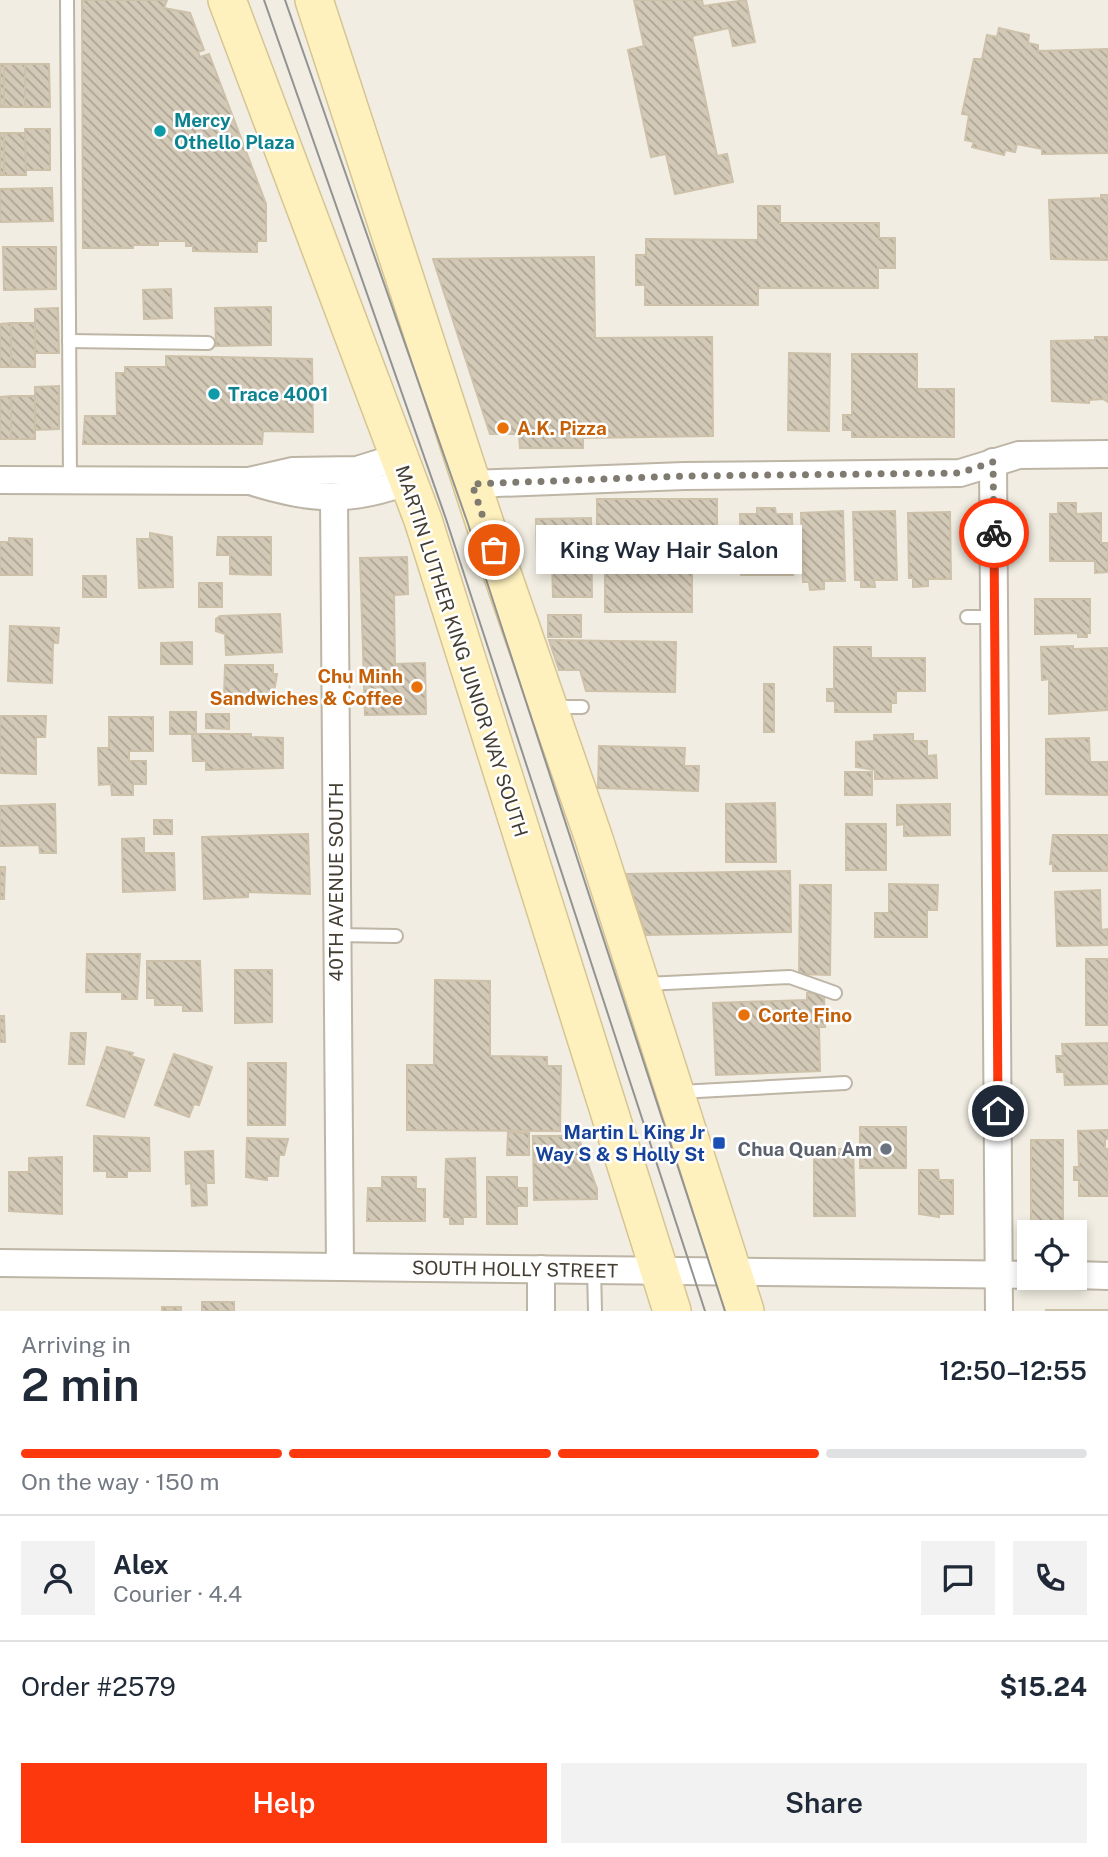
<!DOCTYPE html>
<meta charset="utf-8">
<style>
:root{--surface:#fff;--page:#f2f2f3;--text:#1f2937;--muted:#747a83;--line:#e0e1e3;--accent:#fd380d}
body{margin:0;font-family:"Public Sans",sans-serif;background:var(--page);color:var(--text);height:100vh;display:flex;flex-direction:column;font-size:26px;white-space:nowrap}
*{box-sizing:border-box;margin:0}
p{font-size:23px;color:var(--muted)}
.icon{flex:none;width:38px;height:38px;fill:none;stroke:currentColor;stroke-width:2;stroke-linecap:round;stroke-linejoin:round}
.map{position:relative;height:1311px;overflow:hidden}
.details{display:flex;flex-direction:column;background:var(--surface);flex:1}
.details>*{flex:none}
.controls{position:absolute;left:1017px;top:1220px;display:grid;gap:14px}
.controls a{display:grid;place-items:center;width:70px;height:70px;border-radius:0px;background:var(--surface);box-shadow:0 4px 10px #0003;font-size:35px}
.pin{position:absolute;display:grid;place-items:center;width:60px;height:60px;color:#fff;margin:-30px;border:4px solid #fff;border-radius:50%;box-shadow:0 2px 7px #0007}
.courier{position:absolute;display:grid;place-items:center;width:70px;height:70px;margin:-35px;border:5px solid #fd380d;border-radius:50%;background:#fff;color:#222;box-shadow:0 2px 9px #0007}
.bubble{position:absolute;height:49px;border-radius:0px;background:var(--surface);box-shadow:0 4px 10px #0003;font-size:23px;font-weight:600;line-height:49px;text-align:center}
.summary em{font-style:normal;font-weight:600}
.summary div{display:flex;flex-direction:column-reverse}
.summary{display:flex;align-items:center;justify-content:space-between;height:119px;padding:0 21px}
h1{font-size:46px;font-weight:600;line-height:52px}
.bar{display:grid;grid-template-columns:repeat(4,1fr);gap:10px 7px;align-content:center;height:84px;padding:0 21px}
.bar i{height:9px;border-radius:5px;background:var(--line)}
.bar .current{background:var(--accent)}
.bar p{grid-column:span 4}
.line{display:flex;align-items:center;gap:18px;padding:0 21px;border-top:2px solid var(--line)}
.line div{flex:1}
.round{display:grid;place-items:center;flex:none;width:74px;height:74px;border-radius:0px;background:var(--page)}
.button{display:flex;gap:14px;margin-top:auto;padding:14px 21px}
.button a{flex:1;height:80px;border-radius:0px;background:var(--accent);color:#fff;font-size:28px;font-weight:600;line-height:80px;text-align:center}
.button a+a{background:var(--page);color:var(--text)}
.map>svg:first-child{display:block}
.building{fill:url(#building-back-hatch);stroke:#cec1aa;stroke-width:2}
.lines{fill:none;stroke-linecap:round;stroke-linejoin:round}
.service-casing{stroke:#bdb5a5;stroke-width:16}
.minor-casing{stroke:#bdb5a5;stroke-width:30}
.secondary-casing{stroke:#d6c592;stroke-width:40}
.service{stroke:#fff;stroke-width:12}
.minor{stroke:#fff;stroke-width:26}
.secondary{stroke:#fff1be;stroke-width:37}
.tram{stroke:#939393;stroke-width:2}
.done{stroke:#807b70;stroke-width:7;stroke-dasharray:0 12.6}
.route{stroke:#fd380d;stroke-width:9}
.culture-dot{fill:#0f9aa8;stroke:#fff;stroke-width:2.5}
.food-dot{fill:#e8710a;stroke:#fff;stroke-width:2.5}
.transit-dot{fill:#1a4fb4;stroke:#fff;stroke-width:2.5}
.worship-dot{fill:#6b7280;stroke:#fff;stroke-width:2.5}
.labels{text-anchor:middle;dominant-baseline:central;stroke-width:5;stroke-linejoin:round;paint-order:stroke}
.culture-label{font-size:19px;font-weight:bold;fill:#0d838f;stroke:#fff;text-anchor:start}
.food-label{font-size:19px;font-weight:bold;fill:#c56008;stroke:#fff;text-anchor:start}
.street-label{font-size:19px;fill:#433d32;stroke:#fff}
.transit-label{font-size:19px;font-weight:bold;fill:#164399;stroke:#fff;text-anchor:end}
.worship-label{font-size:19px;font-weight:bold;fill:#5b616d;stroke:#fff;text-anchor:end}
</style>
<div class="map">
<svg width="1108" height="1311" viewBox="0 0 1108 1311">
<defs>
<pattern id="building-back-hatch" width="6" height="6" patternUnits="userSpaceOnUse" patternTransform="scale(1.75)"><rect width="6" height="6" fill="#d3c9b7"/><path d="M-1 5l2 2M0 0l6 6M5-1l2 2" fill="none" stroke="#ada495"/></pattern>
</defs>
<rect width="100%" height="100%" fill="#f1ede2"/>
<g class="building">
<path d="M82,0H167L164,8L190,13L204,50L198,52L200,57L209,54L266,204V241H257V252L193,251V246H186V241H158V245H133V248H83Z"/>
<path d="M634,0H702L703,6L746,0L755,42L733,46L729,28L692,36L717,156L727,154L733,182L675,194L666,154L651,157L628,50L644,46Z"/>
<path d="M999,28L1029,35L1028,43L1038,45V51L1108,49V153L1042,154V149L1017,144L1015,152L1005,150L1004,155L972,147L974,142L965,140L969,115L962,114L974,59H982L987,35L997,37Z"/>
<rect x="0" y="64" width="4" height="43"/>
<rect x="4" y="64" width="21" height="43"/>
<path d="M25,64H49L50,107H25Z"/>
<rect x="25" y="129" width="25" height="41"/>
<rect x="0" y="133" width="4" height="42"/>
<path d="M4,133H25L26,175H4Z"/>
<path d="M52,188L53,221L0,222V189Z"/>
<path d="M1101,195H1108V260L1051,259L1049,200L1101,198Z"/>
<path d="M758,206H780V223H879V238H895V268H878V288H758V305H645V285H636V255H646V239L758,240Z"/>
<path d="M3,247H56V289L4,290Z"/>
<path d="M594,257L595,338L712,337L713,436L583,438V448H520L519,434H490L433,259Z"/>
<path d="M171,289L172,318L144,319L143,290Z"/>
<path d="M271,307V345L216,346L215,308Z"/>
<path d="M58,308L59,353H35V309Z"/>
<rect x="11" y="323" width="24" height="44"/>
<path d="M11,323V367H0V324Z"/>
<path d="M1095,337H1108V402L1103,399L1089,400V403L1052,401L1051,341L1095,340Z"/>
<path d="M789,353L830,354L829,431L788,430Z"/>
<path d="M852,354H917V389H954V437H852V430H843V415H852Z"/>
<path d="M166,356L312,359L313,432L263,431L262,444H83L85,416H117L116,373H125V367H166Z"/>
<path d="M59,386V429L35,430V387Z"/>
<path d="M11,396V439H0V397Z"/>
<rect x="11" y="396" width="24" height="43"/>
<path d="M597,499H717V552H663V573H692V612H605V557H655V552H597Z"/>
<path d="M1058,503H1076V514L1101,513V543H1108V572L1095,573V561H1050V514H1058Z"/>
<path d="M757,508H775L776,514H792L793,575H741L740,514H757Z"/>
<path d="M843,511L845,581H824V589L810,590L809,582H803L801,513Z"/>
<path d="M895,511L897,580H874L875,587H861V580H855L853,512Z"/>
<path d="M950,512L951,579H928V586L913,587V578H909L908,513Z"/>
<path d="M591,518L592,597H553L552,560H537L536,519Z"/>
<path d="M150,533L172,537L173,587L139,588L137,539H150Z"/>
<path d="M218,537H271V575L230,574V555H217Z"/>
<path d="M9,538L32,539V575H0V542H9Z"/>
<path d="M407,557L408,594L394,595L395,664L425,663L426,714L365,715L360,558Z"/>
<rect x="83" y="576" width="23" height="21"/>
<rect x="199" y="583" width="23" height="24"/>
<path d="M1035,599H1090V633H1087V637H1078V633L1035,634Z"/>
<path d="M280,614L282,652L226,655L225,634L216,631V619L220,616Z"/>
<rect x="548" y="615" width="33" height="22"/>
<path d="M10,626L59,628L58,643H53L52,683L8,681Z"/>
<path d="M549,640L676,642L675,692L586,691L580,670H559Z"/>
<path d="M192,642V664H161V643Z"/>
<path d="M1073,646V649L1108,648L1107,710L1049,714V679L1042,680L1041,647Z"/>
<path d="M834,647H871V658H925V691H896V703H891V712H835V701H827V689H834Z"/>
<path d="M225,665H273V674H277L273,698H224Z"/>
<rect x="764" y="684" width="10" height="48"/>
<rect x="170" y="712" width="26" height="22"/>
<path d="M206,714H229V729L206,728Z"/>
<path d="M0,716H46L45,737H36V774L0,773Z"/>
<path d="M109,717H153V751H129V761H146V784H133V795H112L111,784L99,785L98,748H109Z"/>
<path d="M192,734H251V737L283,738V768L206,770V761H193Z"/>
<path d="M913,734V741H927V756L936,755L937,778L875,779V770L856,767V742L874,741V735Z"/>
<path d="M1089,738L1090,762H1108V795L1046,794V739Z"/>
<path d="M599,746L685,748L684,766H699L698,791L598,788Z"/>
<rect x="845" y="772" width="27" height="23"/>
<path d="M775,803L776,862H726V804Z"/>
<path d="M55,804L56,853H40L39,845L0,846V806Z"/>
<path d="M950,804V835L904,836V824L897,825V805Z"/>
<rect x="154" y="820" width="18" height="14"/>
<rect x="846" y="824" width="40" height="46"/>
<path d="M308,834L310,894L248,892V897L204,899L202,837Z"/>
<path d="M1053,835H1108V871H1053V864H1050Z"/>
<path d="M144,838V853H174L175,890L123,892L122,839Z"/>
<path d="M0,867H5L4,899H0Z"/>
<path d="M790,871L791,932L646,935L626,874Z"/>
<path d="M889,884L938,885L937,910H927V937H875V913H889Z"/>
<path d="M800,885H831L830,975L799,974Z"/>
<path d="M1100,890L1101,930L1108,929V945L1057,946L1055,892Z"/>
<path d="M87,954H140L137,999H122V992H86Z"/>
<rect x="1086" y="959" width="22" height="66"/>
<path d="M147,961H200L202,1011H183V1005H155V998H147Z"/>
<path d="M235,970H272V1022L235,1023Z"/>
<path d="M435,980L490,981V1056L547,1057V1066H561L560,1131L407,1130V1065H434Z"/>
<path d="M807,993H824L825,1027H819L820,1071L716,1075L713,1003L807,1000Z"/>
<path d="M0,1016H4L5,1042H0Z"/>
<path d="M71,1033H86L84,1064H69Z"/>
<path d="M1108,1043V1084L1065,1085L1064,1072H1057L1056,1056H1063L1062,1044Z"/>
<path d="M107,1047L133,1053L131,1056L144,1060L124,1117L87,1105Z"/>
<path d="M174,1054L212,1067L199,1105L194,1104L189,1117L155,1105Z"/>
<path d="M248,1063H286L285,1125H248Z"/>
<rect x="860" y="1127" width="46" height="41"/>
<path d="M1108,1130V1139H1105V1149H1108V1196H1079V1180H1074V1167H1079L1078,1131Z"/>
<path d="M508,1132L529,1133V1155H507Z"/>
<path d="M94,1136L149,1138L150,1171H127V1177H107V1171H94Z"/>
<path d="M533,1136H578L597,1189V1199L534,1200Z"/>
<path d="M247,1138L288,1139L284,1155H279L278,1176H267V1180L246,1177Z"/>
<rect x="1031" y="1140" width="32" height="81"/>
<path d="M826,1149H853L855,1216H814V1157H817V1152Z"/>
<path d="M213,1151L214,1183H206L207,1205L192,1206L191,1183L186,1184L185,1152Z"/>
<path d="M62,1157V1214L9,1211V1172H29V1158Z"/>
<path d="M475,1158L476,1217H463V1224H450V1217H444L446,1159Z"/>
<path d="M919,1170H938L939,1180H953V1214H939V1217L919,1214Z"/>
<path d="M382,1177H416V1189H425V1221H367L368,1188H382Z"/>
<path d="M487,1177H517V1188H527V1206H517V1224H487Z"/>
<rect x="202" y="1302" width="32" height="9"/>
<rect x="162" y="1307" width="19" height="4"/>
<rect x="1046" y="1310" width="62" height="1"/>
</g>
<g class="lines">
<defs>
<g id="service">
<path d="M67,0L70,480"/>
<path d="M69,341L208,343"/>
<path d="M967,617H995"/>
<path d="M551,707H582"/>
<path d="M337,935L396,936"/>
<path d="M646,984L790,977L835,993"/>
<path d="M679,1092L845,1083"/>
<path d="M594,1269L595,1311"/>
</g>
<g id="minor">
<path d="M993,462L999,1311"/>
<path d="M0,480L249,481L293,471L357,470L399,457"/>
<path d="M250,481C309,500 350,503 408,481"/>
<path d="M472,484L684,476L960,473L1019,455L1108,454"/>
<path d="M334,498L340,1267"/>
<path d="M0,1263L1029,1275"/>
<path d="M541,1269V1311"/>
<path d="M1074,1275L1108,1276"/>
</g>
<g id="secondary">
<path d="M227,0L423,520L672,1311"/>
<path d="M314,0L485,524L594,839L745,1311"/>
</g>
</defs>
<use href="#service" class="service-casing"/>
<use href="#minor" class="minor-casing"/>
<use href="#secondary" class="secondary-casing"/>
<use href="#service" class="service"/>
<use href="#minor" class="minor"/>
<use href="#secondary" class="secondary"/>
<g class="tram">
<path d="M264,0L446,519L705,1311"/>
<path d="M285,0L468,524L725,1311"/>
</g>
</g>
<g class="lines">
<path class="done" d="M494,550L472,484L684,476L960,473L993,462L994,533"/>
<path class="route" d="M994,533L998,1111"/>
</g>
<g class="culture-dot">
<circle cx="160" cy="131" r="7"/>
<circle cx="214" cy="394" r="7"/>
</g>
<g class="food-dot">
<circle cx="503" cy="428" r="7"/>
<circle cx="417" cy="687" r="7"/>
<circle cx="744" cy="1015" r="7"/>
</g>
<rect class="transit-dot" x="712" y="1136" width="14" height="14" rx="3.5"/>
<circle class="worship-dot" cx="886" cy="1149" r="7"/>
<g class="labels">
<g class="culture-label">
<text x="174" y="120">Mercy<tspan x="174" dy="22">Othello Plaza</tspan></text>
<text x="228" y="394">Trace 4001</text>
</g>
<g class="food-label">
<text x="517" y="428">A.K. Pizza</text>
<text x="403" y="676" text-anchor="end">Chu Minh<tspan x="403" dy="22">Sandwiches &amp; Coffee</tspan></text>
<text x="758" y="1015">Corte Fino</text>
</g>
<g class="street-label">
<text transform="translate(462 651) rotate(72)">MARTIN LUTHER KING JUNIOR WAY SOUTH</text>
<text transform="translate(336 882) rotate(-90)">40TH AVENUE SOUTH</text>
<text transform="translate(515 1269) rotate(1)">SOUTH HOLLY STREET</text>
</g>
<g class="transit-label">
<text x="705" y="1132">Martin L King Jr<tspan x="705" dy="22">Way S &amp; S Holly St</tspan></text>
</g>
<g class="worship-label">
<text x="872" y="1149">Chua Quan Am</text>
</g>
</g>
</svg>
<div class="controls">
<a><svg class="icon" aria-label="locate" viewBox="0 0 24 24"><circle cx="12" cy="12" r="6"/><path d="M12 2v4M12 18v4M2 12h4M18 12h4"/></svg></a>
</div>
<div class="pin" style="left:494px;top:550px;background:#ea580c"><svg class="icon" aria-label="bag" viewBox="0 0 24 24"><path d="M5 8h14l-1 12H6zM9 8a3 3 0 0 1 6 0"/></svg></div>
<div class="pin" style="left:998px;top:1111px;background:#1f2937"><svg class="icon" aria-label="home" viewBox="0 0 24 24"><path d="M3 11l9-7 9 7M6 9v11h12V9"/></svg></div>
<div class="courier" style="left:994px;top:533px"><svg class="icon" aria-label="bike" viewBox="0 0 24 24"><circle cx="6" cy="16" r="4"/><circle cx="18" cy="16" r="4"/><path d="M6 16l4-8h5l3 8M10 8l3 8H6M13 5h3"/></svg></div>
<div class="bubble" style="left:536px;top:525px;width:266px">King Way Hair Salon</div>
</div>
<section class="details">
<div class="summary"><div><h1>2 min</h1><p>Arriving in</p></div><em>12:50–12:55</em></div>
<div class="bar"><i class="current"></i><i class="current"></i><i class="current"></i><i></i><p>On the way · 150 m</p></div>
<div class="line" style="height:126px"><a class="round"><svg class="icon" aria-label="person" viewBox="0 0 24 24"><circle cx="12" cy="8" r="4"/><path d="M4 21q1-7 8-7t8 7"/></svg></a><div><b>Alex</b><p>Courier · 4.4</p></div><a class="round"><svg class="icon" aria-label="chat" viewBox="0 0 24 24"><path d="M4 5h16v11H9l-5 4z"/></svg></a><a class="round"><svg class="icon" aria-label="phone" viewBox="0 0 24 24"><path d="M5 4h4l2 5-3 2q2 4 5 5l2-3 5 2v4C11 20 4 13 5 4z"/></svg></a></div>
<div class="line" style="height:91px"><div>Order #2579</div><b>$15.24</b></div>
<div class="button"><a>Help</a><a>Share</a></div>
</section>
